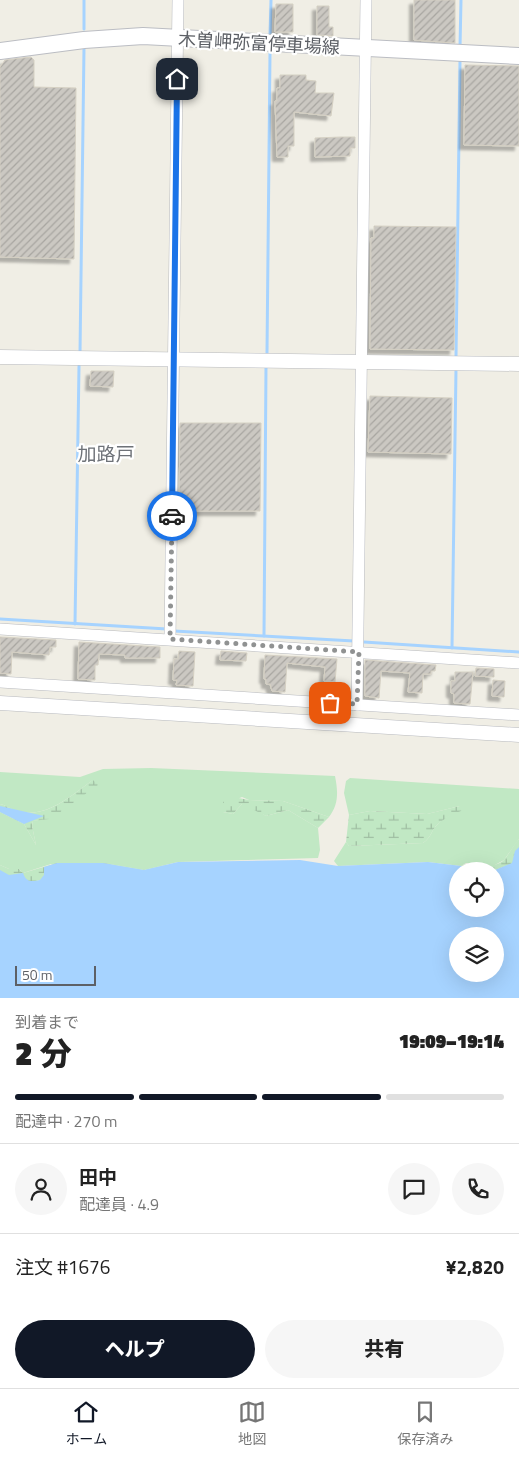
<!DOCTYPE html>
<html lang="ja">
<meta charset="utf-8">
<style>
:root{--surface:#fff;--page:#f6f6f6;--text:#222;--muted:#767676;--line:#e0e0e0;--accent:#111827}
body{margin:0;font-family:"Titillium Web","Noto Sans JP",sans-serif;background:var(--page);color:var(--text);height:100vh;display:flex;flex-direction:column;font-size:19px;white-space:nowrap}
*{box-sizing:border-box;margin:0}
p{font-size:16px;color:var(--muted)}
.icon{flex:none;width:28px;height:28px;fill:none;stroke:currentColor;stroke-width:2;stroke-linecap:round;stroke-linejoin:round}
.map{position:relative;height:998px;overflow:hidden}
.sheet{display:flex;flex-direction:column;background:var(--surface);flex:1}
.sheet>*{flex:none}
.buttons{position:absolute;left:449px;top:862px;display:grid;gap:10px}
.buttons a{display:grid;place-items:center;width:55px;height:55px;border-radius:50%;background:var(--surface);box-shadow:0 5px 20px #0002;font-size:25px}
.scale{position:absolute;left:15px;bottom:12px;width:81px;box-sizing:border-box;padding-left:5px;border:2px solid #5d6066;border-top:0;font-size:14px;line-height:18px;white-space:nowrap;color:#5d6066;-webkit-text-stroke:4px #fff;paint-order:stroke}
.pin{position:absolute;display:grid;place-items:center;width:42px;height:42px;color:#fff;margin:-21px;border-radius:10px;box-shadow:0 2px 8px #0006}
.courier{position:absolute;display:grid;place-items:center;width:50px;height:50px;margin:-25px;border:4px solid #1a73e8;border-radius:50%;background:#fff;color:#222;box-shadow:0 1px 6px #0007}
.headline em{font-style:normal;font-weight:800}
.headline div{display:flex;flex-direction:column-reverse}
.headline{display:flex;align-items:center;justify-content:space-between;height:85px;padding:0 15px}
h1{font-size:32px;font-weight:800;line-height:38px}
.bar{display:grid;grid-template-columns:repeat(4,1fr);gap:8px 5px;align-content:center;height:60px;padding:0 15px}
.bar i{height:6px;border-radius:4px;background:var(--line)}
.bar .on{background:var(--accent)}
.bar p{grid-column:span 4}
.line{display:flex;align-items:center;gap:12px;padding:0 15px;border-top:1px solid var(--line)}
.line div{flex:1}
.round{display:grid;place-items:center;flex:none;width:52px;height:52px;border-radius:26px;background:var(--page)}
.primary-button{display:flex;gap:10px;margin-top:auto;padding:10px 15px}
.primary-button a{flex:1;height:58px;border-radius:30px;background:var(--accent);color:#fff;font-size:20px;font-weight:800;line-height:58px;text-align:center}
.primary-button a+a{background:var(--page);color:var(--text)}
.menu{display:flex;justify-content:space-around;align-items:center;height:70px;border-top:1px solid var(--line);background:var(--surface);font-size:14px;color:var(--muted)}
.menu a{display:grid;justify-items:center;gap:2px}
.menu .on{color:var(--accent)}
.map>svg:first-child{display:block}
.grass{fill:#c1e8c4}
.wetland{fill:url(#wetland-marsh)}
.water{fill:#a6d3ff;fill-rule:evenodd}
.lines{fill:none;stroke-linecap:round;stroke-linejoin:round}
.stream{stroke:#a6d3ff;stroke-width:3}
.building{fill:url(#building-hatch);stroke:#d5d0c3;filter:url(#shadow)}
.minor-casing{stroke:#b8babf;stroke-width:12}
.tertiary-casing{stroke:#b8babf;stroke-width:15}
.secondary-casing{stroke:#bbbdc3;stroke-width:18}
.minor{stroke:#fff;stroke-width:11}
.tertiary{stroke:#fff;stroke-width:14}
.secondary{stroke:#fff;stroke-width:16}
.done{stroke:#909292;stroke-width:5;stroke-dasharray:0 9}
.route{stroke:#1a73e8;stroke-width:6}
.labels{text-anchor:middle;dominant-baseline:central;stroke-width:4.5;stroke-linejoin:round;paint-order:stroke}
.street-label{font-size:18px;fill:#5d6066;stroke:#fff}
.neighbourhood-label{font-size:19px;fill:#6e7278;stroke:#fff}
</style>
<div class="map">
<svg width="519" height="998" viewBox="0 0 519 998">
<defs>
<pattern id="wetland-marsh" width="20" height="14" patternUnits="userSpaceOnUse" patternTransform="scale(1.25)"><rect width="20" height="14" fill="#c1e8c4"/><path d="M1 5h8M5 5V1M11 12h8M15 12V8" fill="none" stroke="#a0bfa3"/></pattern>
<pattern id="building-hatch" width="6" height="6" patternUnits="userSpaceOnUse" patternTransform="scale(1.25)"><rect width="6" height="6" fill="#cbc8c2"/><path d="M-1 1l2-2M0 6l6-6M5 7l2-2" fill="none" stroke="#a8a6a1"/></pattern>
<filter id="shadow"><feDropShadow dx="-4.5" dy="4.5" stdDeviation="1" flood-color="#0004"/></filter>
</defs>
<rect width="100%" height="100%" fill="#f0eee5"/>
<g class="grass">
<path d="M151,768L335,776C338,791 339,804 329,817L283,801L249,800L242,797L225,804L223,812L233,814L242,804L245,803L266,816L288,810L318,828L320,850L318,858L178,862L144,870L103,863L51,864L23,873L19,869H9L0,865V812L24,824L36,845L32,826L33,821L49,818L93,780C70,796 45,821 14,810C9,808 5,805 0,804V772L80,777L103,769Z"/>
<path d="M350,778L519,789V839L504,860L493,866L466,863L461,866L428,862L338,866L334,861L346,842L349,846L423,843C432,837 431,830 438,824C445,817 453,815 460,806L427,814L370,811L349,815L344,793L346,781Z"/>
</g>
<g class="wetland">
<path d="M93,780L98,785L59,813L49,819L33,821L32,826L36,845L24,824L0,812V804C5,805 9,808 15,810C45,821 70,796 93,780Z"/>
<path d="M223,795L249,800L283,801L329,817L318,828L288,810L266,816L242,804L233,814L223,812Z"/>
<path d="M460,806H464L467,809C456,812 446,817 438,824C431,830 432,837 423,843L349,846L346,842L349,815L370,811L427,814Z"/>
<path d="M519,839V861L495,870L461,866C474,859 490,871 503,861C509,855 513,845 519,839Z"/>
<path d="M57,863H103L144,870L166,865L155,871L68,876L30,882L0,878V865L9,869H19L23,873Z"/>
</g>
<g class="water">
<path d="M0,806L44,816L24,824L0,812Z"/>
<path d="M519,847V998H0V870L9,875L23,873C26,882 31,882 40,880L44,875V867L57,863H103L144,870L178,862L300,860L338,866L428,862L495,870L512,863L515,851ZM458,871H495V909H458ZM458,936H495V974H458Z"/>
</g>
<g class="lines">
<g class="stream">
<path d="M84,29V0"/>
<path d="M270,37L271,0"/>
<path d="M460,47L461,0"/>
<path d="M80,353L84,48"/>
<path d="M267,353L270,53"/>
<path d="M456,357L460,61"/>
<path d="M0,619L167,629"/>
<path d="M75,624L79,366"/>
<path d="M174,631L354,641"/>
<path d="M264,636L266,366"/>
<path d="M364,642L519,652"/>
<path d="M452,648L456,369"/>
</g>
</g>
<g class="building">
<path d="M414,0H455V43L414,40Z"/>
<path d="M276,4H293V32H275Z"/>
<path d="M317,6H329V27H333V36L317,35Z"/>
<path d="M31,57L34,60V87L76,88L74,259L0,257V67L5,60Z"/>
<path d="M465,65L519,66V146L464,145Z"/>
<path d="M280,75H306V80L316,81L315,93H334L331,116L294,112V146H288V157H277L275,101H277V88H280Z"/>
<path d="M341,137H355V148H350V156L315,157V138Z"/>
<path d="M374,226L456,227L454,350L370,349L371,238H374Z"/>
<path d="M91,371H114L113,387L90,386Z"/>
<path d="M370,396L452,398L451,454L368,452Z"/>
<path d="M180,423H261L260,511H179Z"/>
<path d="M0,637L56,640V647H50L49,655L12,652L11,674L0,673Z"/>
<path d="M79,642L160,647V658H125V655L99,654L98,665H95V680L78,679Z"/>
<path d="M179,651L195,652L193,686L176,685L177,680H173L174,659H178Z"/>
<path d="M221,651L247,653L246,661L220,660Z"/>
<path d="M265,655L337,659L335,682L324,681L325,667L287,663L285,692L272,691L270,684H266V679H264Z"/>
<path d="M365,660L436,665L435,671H431V674H423L422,693L408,692L410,673L381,671L379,698L365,696Z"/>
<path d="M476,668L494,669V677L475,676Z"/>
<path d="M455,672H473L470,704L454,703V694L451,693V681H455Z"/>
<path d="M493,680L505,681L504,697L492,696Z"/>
</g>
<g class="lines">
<defs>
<g id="minor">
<path d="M0,629L519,663"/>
<path d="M170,639L178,0"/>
<path d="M0,682L519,715"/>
<path d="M357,705L366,0"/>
</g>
<g id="tertiary">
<path d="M0,357L519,364"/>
<path d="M0,703L519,735"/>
</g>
<path id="secondary" d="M0,51L84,40L143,36L519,56"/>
</defs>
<use href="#minor" class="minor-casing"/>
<use href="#tertiary" class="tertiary-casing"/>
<use href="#secondary" class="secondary-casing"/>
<use href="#minor" class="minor"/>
<use href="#tertiary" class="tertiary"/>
<use href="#secondary" class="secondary"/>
</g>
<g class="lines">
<path class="done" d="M172,516L170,639L359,652L357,704L330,703"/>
<path class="route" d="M172,516L177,79"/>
</g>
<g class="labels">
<g class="street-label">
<text transform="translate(259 43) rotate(3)">木曽岬弥富停車場線</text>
</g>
<g class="neighbourhood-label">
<text x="106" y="453">加路戸</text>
</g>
</g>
</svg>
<div class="buttons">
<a><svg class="icon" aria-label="locate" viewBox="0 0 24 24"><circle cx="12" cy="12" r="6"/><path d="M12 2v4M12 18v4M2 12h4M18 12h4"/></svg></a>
<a><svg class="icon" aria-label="layers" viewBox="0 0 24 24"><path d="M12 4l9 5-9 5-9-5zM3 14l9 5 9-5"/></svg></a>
</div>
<div class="scale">50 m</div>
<div class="pin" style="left:330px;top:703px;background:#ea580c"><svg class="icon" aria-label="bag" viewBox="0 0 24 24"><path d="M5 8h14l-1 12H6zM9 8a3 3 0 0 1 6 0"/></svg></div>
<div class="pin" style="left:177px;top:79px;background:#1f2937"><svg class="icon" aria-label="home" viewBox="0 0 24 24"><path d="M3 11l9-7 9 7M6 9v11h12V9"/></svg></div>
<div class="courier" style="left:172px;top:516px"><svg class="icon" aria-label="car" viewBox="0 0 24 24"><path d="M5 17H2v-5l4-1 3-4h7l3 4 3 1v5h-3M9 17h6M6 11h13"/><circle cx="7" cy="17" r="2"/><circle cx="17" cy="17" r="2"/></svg></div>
</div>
<section class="sheet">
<div class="headline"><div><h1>2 分</h1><p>到着まで</p></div><em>19:09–19:14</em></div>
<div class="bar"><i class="on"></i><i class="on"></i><i class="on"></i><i></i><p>配達中 · 270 m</p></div>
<div class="line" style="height:90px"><a class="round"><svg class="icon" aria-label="person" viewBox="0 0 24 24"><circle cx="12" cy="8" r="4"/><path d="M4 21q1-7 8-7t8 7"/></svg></a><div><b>田中</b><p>配達員 · 4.9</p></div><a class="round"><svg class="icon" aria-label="chat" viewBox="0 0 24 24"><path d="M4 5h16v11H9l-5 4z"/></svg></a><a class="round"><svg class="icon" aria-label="phone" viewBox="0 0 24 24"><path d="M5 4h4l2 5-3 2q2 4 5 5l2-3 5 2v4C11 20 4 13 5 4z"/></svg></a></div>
<div class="line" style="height:65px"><div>注文 #1676</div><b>¥2,820</b></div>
<div class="primary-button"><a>ヘルプ</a><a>共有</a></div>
</section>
<nav class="menu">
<a class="on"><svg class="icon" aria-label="home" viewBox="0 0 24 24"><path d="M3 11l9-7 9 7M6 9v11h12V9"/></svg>ホーム</a>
<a><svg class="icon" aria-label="map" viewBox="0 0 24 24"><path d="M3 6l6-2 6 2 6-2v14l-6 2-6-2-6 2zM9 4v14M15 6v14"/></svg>地図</a>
<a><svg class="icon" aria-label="saved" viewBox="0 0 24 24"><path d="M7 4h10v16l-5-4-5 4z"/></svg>保存済み</a>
</nav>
